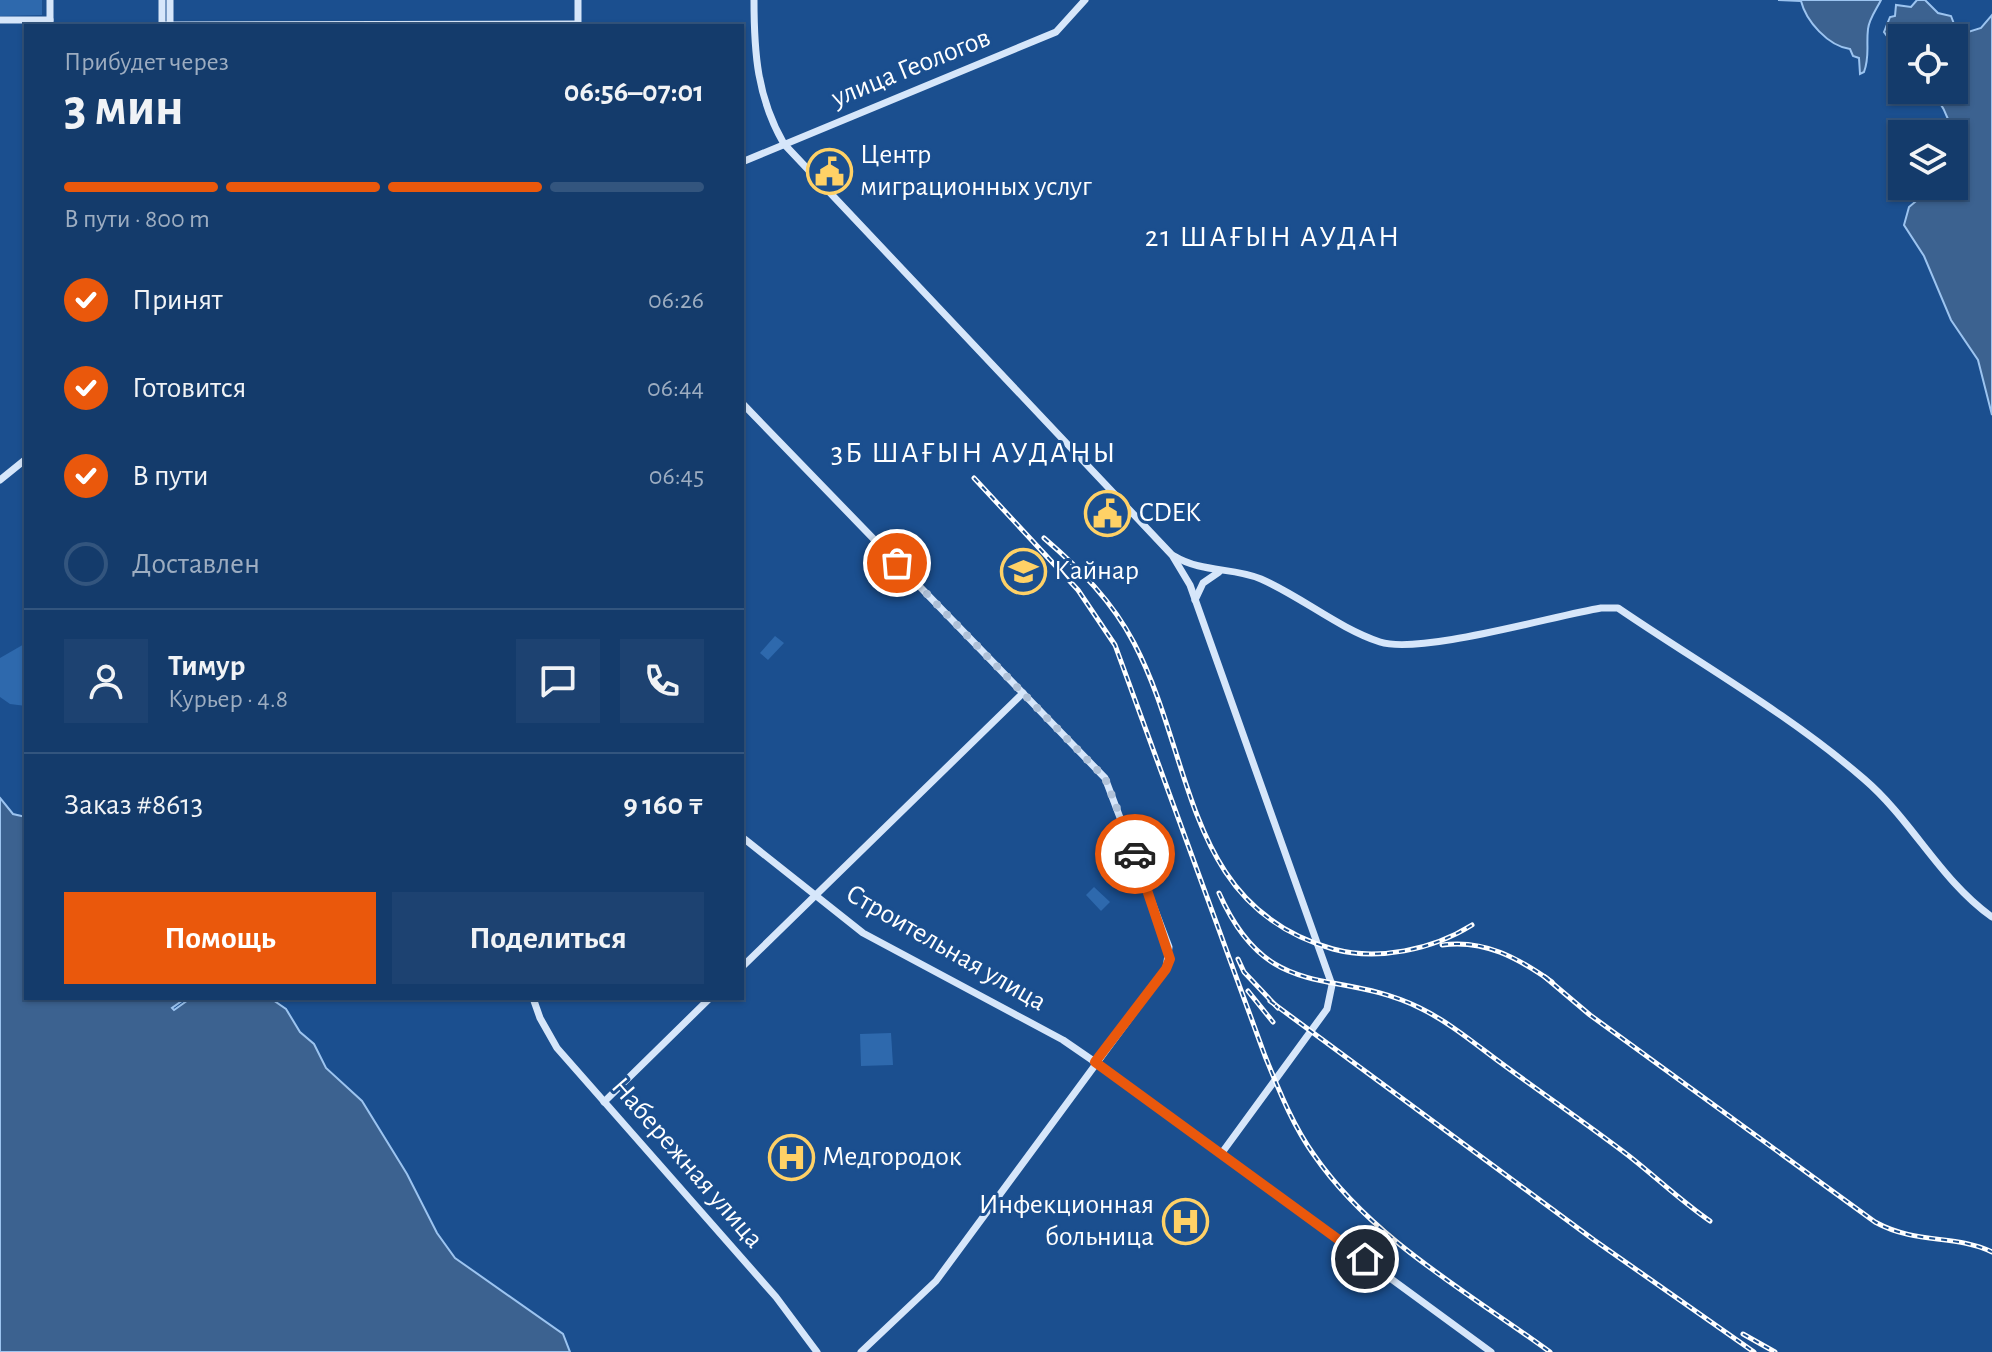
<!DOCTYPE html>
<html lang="ru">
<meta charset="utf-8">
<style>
:root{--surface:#143b6b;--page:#1d4271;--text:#f1f3f6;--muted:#9dadc1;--line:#33557e;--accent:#ea580c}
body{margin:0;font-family:"Alegreya Sans",sans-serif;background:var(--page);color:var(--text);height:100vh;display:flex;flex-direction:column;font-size:30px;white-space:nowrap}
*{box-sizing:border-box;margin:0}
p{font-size:26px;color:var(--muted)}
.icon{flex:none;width:44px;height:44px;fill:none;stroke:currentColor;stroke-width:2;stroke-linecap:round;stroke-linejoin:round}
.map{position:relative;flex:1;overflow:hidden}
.panel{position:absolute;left:24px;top:24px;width:720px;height:976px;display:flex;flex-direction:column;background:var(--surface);border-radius:0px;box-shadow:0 2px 6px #0004,0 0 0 2px var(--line)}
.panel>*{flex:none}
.controls{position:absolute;left:1888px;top:24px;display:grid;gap:16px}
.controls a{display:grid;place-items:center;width:80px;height:80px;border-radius:0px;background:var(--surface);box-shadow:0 2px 6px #0004,0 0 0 2px var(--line);font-size:40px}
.pin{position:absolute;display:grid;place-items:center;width:68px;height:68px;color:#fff;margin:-34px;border:4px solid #fff;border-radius:50%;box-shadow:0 2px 8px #0007}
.courier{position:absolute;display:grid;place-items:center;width:80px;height:80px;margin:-40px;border:6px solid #ea580c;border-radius:50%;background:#fff;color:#222;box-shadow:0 2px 10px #0007}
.overview em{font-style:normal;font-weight:700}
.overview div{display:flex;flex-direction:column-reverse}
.overview{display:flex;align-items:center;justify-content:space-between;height:136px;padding:0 40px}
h1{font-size:52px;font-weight:700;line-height:60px}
.bar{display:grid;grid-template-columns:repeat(4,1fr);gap:12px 8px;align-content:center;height:96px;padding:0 40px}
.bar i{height:10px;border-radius:6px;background:var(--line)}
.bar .active{background:var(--accent)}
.bar p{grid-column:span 4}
.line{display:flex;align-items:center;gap:20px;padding:0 40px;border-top:2px solid var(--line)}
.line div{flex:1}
.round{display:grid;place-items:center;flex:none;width:84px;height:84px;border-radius:0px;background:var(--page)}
ol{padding:0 40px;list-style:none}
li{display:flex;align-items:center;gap:24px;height:88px}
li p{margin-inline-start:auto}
li .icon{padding:8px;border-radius:50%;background:var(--accent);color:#fff;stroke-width:4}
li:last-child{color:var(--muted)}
li i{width:44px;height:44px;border:4px solid var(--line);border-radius:50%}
.button{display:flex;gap:16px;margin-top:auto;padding:16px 40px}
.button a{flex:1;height:92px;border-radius:0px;background:var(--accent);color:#fff;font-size:32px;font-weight:700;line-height:92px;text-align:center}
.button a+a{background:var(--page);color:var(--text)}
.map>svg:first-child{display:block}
.green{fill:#2e69ad}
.water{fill:#3c6290;stroke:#9cc4f0;stroke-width:2}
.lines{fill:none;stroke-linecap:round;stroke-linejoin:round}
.secondary{stroke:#d6e6fa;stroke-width:7}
.rail-casing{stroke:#fff;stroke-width:5}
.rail{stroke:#1b4f8f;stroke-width:2;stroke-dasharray:6;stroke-linecap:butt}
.done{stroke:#afc1d8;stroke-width:8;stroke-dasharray:0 14.4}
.route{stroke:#ea580c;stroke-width:10}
.labels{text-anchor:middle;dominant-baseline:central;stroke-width:6;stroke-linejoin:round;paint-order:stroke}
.street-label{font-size:28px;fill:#fff;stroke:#1b4f8f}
.poi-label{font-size:28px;fill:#fff;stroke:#1b4f8f;text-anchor:start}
.neighbourhood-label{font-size:30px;letter-spacing:2px;fill:#fff;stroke:#1b4f8f}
</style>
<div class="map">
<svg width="1992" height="1352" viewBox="0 0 1992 1352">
<rect width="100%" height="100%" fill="#1b4f8f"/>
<g class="green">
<path d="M0,0H42V15L0,16Z"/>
<path d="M775,636L784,643L768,660L760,653Z"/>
<path d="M26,643V706L10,704L0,697V658Z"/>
<path d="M1094,887L1110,902L1101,911L1086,895Z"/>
<path d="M891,1033L893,1065L861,1066L860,1034Z"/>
</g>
<g class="water">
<path d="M1778,0H1881C1876,10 1869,19 1868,29C1866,46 1870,56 1864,72L1860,74L1859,58L1853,56L1850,49C1828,46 1806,21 1801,1Z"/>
<path d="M1917,0H1925L1938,13L1951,16L1956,29L1965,33L1981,28L1992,15V415L1978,360L1951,320L1924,256L1904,225L1909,207L1934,186H1954C1954,149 1957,119 1930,90H1954V38H1902V56L1884,32L1890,17L1895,16L1896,5L1911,7Z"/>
<path d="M0,798L13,814L26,817V998H186L172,1008L174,1010L191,998H270L286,1009L300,1032L314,1044L326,1068L362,1101L407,1174L437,1233L455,1258L563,1334L570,1352H0Z"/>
</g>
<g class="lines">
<g class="secondary">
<path d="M754,0C754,53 757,97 784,144L1172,555L1190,585L1332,985L1327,1009L1221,1154"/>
<path d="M0,20H50"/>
<path d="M162,25L578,24"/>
<path d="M50,26V0"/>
<path d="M162,26V0"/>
<path d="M170,26V0"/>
<path d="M578,26V0"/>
<path d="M742,162L1056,32L1085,0"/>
<path d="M742,403L1105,778L1169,947L1166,969L936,1281L861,1352"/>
<path d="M0,480L26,459"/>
<path d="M1174,556C1202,573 1233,567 1261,579C1302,597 1338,628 1380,642C1420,655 1553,616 1601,608H1618C1700,664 1789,714 1864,779C1912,820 1940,880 1992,917"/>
<path d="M1195,600L1203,583L1219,572"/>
<path d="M742,837L863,933L1063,1040L1095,1062L1491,1352"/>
<path d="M742,967L1023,693"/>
<path d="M533,998L540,1018L557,1048L776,1297L817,1352"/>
<path d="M604,1102L710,998"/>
</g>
<defs>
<g id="rail">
<path d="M974,478L1078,590L1115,645L1265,1056C1279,1090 1292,1124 1314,1155C1372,1239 1469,1293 1550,1352"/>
<path d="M1044,538C1080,569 1112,601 1134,643C1195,759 1184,907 1333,949C1378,961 1432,950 1472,925"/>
<path d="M1219,893C1269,1006 1335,966 1420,1008C1449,1022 1475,1044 1501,1063C1543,1094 1587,1124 1629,1156C1657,1178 1681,1201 1710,1221"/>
<path d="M1442,945C1484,939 1518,958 1552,982"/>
<path d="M1238,959L1244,972L1278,1008"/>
<path d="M1545,977L1590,1015L1875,1222C1917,1245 1955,1234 1992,1252"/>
<path d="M1248,991L1273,1022"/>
<path d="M1270,1001L1594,1240L1754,1352"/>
<path d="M1743,1334L1775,1352"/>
</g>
</defs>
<use href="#rail" class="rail-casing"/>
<use href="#rail" class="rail"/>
</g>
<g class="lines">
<path class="done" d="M897,563L1105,778L1135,854"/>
<path class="route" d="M1135,854L1170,959L1166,969L1095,1062L1365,1259"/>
</g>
<defs>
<symbol id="civic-ring" viewBox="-11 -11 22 22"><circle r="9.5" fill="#1b4f8f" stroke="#ffd166" stroke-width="1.5"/><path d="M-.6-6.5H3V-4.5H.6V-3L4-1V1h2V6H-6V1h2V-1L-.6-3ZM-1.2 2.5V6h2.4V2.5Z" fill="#ffd166"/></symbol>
<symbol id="university-ring" viewBox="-11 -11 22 22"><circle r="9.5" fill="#1b4f8f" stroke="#ffd166" stroke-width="1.5"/><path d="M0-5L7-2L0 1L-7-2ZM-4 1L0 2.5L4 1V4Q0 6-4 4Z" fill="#ffd166"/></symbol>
<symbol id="hospital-ring" viewBox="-11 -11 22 22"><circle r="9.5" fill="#1b4f8f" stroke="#ffd166" stroke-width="1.5"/><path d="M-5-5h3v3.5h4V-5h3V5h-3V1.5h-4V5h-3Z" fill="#ffd166"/></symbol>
</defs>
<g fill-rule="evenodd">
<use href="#civic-ring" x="804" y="146" width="51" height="51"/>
<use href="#civic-ring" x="1082" y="488" width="51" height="51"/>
<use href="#university-ring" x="998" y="546" width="51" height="51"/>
<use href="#hospital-ring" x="766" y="1132" width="51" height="51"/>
<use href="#hospital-ring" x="1160" y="1196" width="51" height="51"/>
</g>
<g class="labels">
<g class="street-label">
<text transform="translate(911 68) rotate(-22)">улица Геологов</text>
<text transform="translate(946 948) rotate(30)">Строительная улица</text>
<text transform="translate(687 1163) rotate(49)">Набережная улица</text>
</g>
<g class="poi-label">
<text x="860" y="155">Центр<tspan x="860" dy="32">миграционных услуг</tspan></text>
<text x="1139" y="513">CDEK</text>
<text x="1054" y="571">Кайнар</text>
<text x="822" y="1157">Медгородок</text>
<text x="1154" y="1205" text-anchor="end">Инфекционная<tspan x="1154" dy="32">больница</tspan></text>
</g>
<g class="neighbourhood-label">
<text x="1273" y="237">21 ШАҒЫН АУДАН</text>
<text x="974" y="453">3Б ШАҒЫН АУДАНЫ</text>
</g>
</g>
</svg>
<div class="controls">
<a><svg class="icon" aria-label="locate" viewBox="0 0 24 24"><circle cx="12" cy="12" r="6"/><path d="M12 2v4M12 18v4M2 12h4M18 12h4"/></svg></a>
<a><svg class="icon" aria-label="layers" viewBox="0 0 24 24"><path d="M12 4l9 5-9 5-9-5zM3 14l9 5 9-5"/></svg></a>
</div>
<div class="pin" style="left:897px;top:563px;background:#ea580c"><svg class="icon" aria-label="bag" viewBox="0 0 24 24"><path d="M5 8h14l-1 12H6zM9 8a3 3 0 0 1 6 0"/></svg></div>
<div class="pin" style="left:1365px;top:1259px;background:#1f2937"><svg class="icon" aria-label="home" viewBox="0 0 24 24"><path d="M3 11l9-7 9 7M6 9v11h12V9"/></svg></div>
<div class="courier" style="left:1135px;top:854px"><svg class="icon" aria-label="car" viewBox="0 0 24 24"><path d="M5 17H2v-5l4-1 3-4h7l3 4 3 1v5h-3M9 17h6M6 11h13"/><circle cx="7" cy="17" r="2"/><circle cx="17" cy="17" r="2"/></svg></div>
<section class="panel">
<div class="overview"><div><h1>3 мин</h1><p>Прибудет через</p></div><em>06:56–07:01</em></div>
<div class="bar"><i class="active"></i><i class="active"></i><i class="active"></i><i></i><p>В пути · 800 m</p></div>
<ol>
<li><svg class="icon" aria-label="check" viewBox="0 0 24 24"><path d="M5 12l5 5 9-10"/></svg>Принят<p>06:26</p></li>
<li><svg class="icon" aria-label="check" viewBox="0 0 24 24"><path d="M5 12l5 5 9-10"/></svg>Готовится<p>06:44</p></li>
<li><svg class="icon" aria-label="check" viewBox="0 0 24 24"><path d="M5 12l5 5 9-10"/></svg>В пути<p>06:45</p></li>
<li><i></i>Доставлен</li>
</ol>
<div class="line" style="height:144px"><a class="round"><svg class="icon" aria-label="person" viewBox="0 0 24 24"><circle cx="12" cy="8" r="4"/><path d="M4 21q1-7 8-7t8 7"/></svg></a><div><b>Тимур</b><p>Курьер · 4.8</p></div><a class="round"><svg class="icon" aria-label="chat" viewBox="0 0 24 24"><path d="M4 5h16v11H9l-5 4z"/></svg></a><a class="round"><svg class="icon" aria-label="phone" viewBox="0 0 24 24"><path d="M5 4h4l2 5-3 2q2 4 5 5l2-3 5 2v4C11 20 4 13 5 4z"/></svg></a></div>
<div class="line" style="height:104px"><div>Заказ #8613</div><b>9 160 ₸</b></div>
<div class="button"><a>Помощь</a><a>Поделиться</a></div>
</section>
</div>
